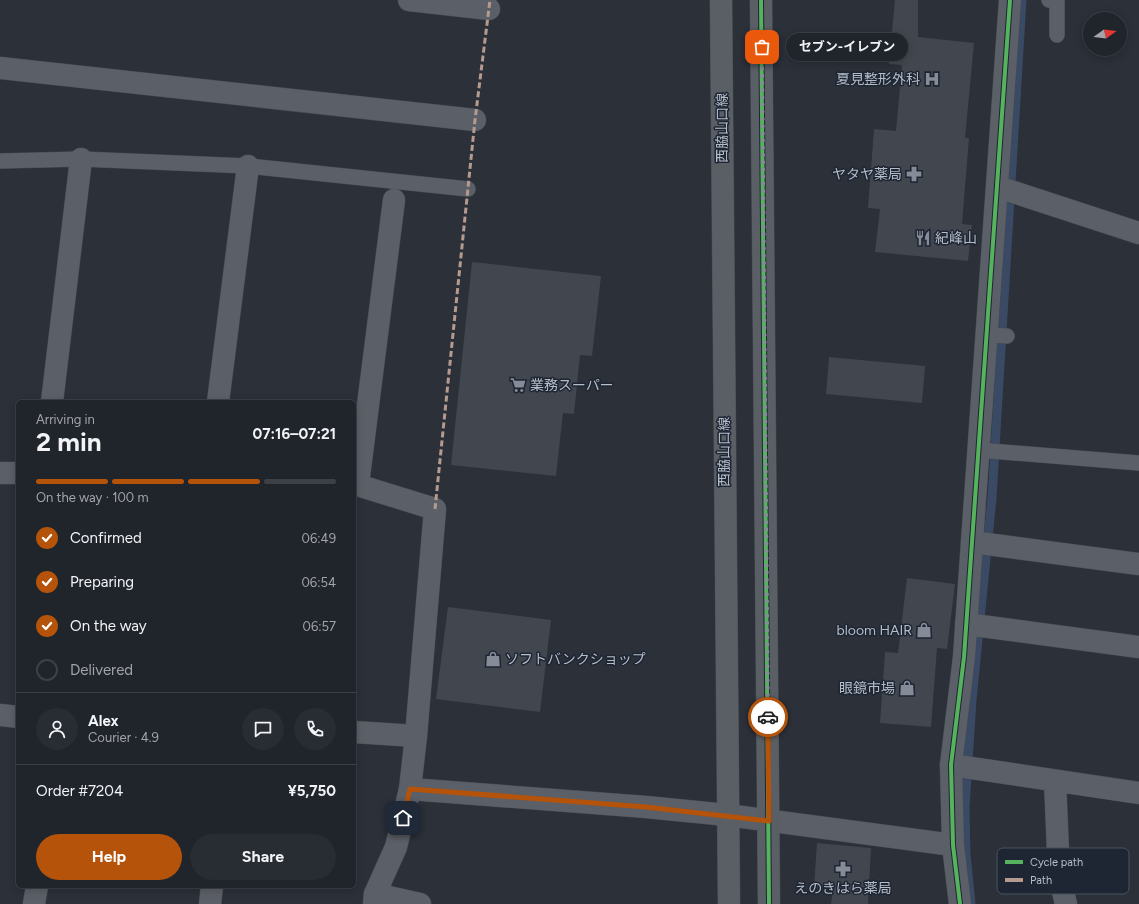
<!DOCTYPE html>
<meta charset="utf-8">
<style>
:root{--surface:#20242b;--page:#282c33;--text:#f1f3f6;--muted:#a2a4a9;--line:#3d4147;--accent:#b45309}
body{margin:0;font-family:Figtree,"Noto Sans JP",sans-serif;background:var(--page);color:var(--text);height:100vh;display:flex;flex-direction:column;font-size:15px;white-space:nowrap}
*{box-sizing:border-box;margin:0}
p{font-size:13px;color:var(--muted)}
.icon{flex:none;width:22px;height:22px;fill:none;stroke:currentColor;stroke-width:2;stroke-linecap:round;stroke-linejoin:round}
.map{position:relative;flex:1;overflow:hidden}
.details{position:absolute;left:16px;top:400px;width:340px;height:488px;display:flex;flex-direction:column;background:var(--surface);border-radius:6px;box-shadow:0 2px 10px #0003,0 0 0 1px var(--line)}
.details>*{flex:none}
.needle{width:26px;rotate:76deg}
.tools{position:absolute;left:1083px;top:12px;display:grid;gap:8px}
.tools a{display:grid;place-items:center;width:44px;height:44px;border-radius:50%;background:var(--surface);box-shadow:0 2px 10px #0003,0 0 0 1px var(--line);font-size:20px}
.pin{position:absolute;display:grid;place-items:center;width:34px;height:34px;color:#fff;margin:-17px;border-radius:8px;box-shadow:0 2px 6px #0006}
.courier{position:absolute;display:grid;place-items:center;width:40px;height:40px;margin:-20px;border:3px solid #b45309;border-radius:50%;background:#fff;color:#222;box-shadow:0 1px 5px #0007}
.bubble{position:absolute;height:28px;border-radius:14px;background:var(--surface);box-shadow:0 2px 10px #0003,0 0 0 1px var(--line);font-size:13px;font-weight:700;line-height:28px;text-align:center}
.summary em{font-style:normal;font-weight:700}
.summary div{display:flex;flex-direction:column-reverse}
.summary{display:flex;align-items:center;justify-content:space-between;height:68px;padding:0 20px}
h1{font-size:26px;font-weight:700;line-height:30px}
.bar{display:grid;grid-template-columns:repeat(4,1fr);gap:6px 4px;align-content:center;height:48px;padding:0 20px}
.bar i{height:5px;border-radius:3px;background:var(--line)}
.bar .on{background:var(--accent)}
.bar p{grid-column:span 4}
.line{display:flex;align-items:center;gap:10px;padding:0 20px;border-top:1px solid var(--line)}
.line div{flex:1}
.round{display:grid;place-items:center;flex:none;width:42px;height:42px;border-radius:21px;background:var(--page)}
ol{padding:0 20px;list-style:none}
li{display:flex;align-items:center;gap:12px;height:44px}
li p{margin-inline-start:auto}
li .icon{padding:4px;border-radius:50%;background:var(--accent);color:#fff;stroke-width:4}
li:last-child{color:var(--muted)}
li i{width:22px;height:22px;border:2px solid var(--line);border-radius:50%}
.button{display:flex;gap:8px;margin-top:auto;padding:8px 20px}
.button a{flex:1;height:46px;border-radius:24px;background:var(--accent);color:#fff;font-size:16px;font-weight:700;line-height:46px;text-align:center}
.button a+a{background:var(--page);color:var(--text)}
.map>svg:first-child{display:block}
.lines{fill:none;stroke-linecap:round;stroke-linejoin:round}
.stream{stroke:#3a4964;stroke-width:9}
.building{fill:#42464e}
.lane-casing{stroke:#474b51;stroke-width:16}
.street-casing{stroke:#474b51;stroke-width:23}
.secondary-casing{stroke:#474b51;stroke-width:23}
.lane{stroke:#5b5f67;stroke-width:15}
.street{stroke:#5b5f67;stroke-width:22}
.secondary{stroke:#5a5e65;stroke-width:22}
.quiet{stroke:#b69a8f;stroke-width:3;stroke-dasharray:6 3;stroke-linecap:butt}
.cycleway-casing{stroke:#1e2634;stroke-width:6}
.cycleway{stroke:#56b35d;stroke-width:4}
.done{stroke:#858c97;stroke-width:4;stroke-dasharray:0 7.2}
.route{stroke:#b45309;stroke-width:5}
.labels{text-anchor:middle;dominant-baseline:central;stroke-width:3;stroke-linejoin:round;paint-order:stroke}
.poi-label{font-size:14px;fill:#b5bdc9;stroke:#1e2634;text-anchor:end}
.street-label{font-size:14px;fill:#b5bdc9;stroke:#1e2634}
.key{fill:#1e2634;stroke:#4b5361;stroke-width:1}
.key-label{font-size:11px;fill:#b5bdc9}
</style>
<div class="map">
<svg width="1139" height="904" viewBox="0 0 1139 904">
<rect width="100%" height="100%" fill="#2b3039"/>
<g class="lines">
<path class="stream" d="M971,904L966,854L965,808L972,700L992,498L1022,0"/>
</g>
<g class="building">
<path d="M895,0H918V37L974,43L965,138H969L962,224L972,225L968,261L875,252L880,209L868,208L874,129L896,131L902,65L889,64Z"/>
<path d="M472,262L601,276L592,356L580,355L574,414L563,413L556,476L451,465Z"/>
<path d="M829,357L925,366L922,403L826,394Z"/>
<path d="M907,578L955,584L947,649L937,648L931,727L880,723L885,652L898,653Z"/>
<path d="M448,607L551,620L540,712L436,699Z"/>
<path d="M817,843L871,848L868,904H831L833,889L814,887Z"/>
</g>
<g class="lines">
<defs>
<g id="lane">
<path d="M1049,0L1057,1V35"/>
<path d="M0,161L81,159L248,166L468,189"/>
<path d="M988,335L1007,336"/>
<path d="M979,450L1139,463"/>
</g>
<g id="street">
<path d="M409,0L489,9"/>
<path d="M0,68L475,120"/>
<path d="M998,187L1139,233"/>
<path d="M52,402L81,159"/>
<path d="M218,402L248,166"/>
<path d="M0,473H18"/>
<path d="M354,484L435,509L416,736"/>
<path d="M358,484L394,200"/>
<path d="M972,542L1139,564"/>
<path d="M966,624L1139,647"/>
<path d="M0,715L18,717"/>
<path d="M354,732L416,736L410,789L646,807L727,815L953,845"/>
<path d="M951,765L1139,793"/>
<path d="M1055,781L1059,875L1066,904"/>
<path d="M375,894L420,904"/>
<path d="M34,904L37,886"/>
<path d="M210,904L212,886"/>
<path d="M374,904L375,894L396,847L410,789"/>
<path d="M960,904L953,845L951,765L964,657L972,542L1010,0"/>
</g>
<g id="secondary">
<path d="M721,0L729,904"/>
<path d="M761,0L769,904"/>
</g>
</defs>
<use href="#lane" class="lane-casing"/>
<use href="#street" class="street-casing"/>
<use href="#secondary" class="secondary-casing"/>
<use href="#lane" class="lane"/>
<use href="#street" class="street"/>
<use href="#secondary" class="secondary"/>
<path class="quiet" d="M435,509L475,120L490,0"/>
<defs>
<g id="cycleway">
<path d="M761,0L769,904"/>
<path d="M960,904L953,845L951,765L964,657L972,542L1010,0"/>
</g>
</defs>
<use href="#cycleway" class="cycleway-casing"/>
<use href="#cycleway" class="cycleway"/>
</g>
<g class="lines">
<path class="done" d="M762,47L768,717"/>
<path class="route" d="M403,818L410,789L646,807L769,821L768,717"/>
</g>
<defs>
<symbol id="hospital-bare" viewBox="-9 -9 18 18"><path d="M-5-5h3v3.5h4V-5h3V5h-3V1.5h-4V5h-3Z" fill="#858c97" stroke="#1e2634" stroke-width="2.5" paint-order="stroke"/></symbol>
<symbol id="pharmacy-bare" viewBox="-9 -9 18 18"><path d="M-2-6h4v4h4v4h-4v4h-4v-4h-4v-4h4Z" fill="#858c97" stroke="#1e2634" stroke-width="2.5" paint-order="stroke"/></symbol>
<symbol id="restaurant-bare" viewBox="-9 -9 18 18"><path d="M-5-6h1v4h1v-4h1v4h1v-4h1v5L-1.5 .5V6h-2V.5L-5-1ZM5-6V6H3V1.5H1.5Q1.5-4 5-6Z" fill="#858c97" stroke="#1e2634" stroke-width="2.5" paint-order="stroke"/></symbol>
<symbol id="supermarket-bare" viewBox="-9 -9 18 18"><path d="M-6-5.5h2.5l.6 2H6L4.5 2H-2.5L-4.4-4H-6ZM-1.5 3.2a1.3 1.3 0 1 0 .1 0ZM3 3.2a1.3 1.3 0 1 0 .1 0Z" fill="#858c97" stroke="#1e2634" stroke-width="2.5" paint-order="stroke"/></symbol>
<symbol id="shop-bare" viewBox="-9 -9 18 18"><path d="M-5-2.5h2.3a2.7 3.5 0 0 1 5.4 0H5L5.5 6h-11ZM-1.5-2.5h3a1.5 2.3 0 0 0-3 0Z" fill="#858c97" stroke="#1e2634" stroke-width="2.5" paint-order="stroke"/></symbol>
</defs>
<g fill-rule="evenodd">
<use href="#hospital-bare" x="921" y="68" width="22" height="22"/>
<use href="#pharmacy-bare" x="903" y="163" width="22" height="22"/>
<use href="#restaurant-bare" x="912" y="227" width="22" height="22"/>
<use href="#supermarket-bare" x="507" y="374" width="22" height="22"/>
<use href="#shop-bare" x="913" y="619" width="22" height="22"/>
<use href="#shop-bare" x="482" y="648" width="22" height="22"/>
<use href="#shop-bare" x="896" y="677" width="22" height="22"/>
<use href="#pharmacy-bare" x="832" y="858" width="22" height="22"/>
</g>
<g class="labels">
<g class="poi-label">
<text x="920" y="79">夏見整形外科</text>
<text x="902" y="174">ヤタヤ薬局</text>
<text x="935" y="238" text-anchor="start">紀峰山</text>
<text x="530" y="385" text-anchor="start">業務スーパー</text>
<text x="912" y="630">bloom HAIR</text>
<text x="505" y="659" text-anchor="start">ソフトバンクショップ</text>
<text x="895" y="688">眼鏡市場</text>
<text x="843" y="888" text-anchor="middle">えのきはら薬局</text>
</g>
<g class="street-label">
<text transform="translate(722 128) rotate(-90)">西脇山口線</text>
<text transform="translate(724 452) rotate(-90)">西脇山口線</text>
</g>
</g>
<rect x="997" y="848" width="132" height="46" rx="6" class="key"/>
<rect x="1005" y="860" width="18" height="4" fill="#56b35d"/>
<rect x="1005" y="878" width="18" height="4" fill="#b69a8f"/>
<g class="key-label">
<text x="1030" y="866">Cycle path</text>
<text x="1030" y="884">Path</text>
</g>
</svg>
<div class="tools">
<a><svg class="needle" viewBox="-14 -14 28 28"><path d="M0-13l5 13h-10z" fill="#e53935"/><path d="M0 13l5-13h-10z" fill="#a2a4a9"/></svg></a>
</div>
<div class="pin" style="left:762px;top:47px;background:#ea580c"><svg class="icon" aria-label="bag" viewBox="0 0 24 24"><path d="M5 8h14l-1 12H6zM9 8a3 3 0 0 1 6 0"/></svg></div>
<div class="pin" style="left:403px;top:818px;background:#1f2937"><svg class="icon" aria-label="home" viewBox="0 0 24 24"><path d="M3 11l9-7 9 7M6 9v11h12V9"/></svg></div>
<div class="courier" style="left:768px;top:717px"><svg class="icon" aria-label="car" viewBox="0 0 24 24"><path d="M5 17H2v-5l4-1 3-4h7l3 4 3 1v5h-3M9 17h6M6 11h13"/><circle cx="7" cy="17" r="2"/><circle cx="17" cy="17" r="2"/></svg></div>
<div class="bubble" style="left:786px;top:33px;width:122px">セブン-イレブン</div>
<section class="details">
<div class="summary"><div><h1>2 min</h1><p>Arriving in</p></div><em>07:16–07:21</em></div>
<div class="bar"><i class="on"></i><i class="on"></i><i class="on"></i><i></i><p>On the way · 100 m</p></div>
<ol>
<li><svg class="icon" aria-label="check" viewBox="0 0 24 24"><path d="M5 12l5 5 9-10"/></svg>Confirmed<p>06:49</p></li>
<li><svg class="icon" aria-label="check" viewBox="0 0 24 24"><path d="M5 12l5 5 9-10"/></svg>Preparing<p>06:54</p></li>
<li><svg class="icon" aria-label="check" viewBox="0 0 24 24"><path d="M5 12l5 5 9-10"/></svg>On the way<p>06:57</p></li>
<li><i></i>Delivered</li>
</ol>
<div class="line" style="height:72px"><a class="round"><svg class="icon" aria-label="person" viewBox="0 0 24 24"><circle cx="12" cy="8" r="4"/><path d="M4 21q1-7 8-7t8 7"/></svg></a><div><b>Alex</b><p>Courier · 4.9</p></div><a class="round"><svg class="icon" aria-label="chat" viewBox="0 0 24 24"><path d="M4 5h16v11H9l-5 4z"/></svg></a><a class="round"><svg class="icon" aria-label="phone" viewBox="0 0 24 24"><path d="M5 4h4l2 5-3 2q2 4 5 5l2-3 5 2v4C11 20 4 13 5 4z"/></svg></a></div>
<div class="line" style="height:52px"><div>Order #7204</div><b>¥5,750</b></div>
<div class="button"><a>Help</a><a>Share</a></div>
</section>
</div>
